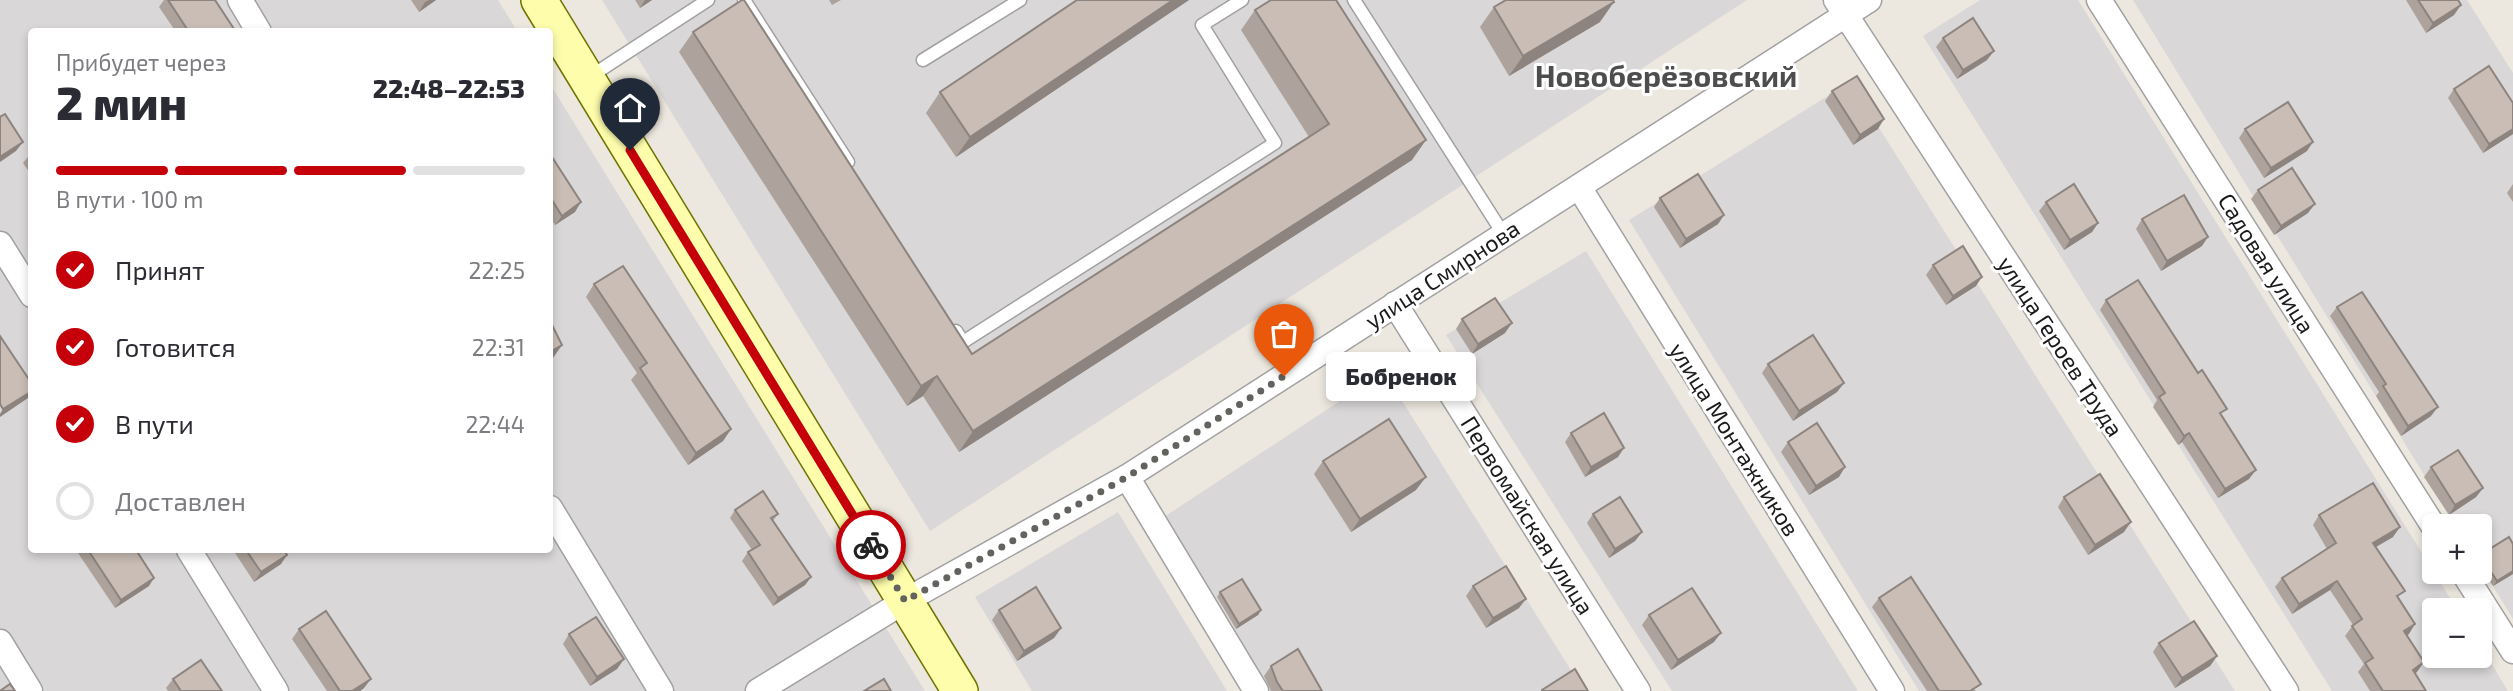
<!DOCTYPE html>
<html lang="ru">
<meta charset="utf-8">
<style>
:root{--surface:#fff;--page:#f7f7f7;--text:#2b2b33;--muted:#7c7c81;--line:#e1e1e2;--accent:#c5000b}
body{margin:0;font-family:"Exo 2",sans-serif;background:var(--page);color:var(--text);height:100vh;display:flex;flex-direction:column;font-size:26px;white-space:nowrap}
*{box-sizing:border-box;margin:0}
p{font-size:23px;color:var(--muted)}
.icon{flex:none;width:38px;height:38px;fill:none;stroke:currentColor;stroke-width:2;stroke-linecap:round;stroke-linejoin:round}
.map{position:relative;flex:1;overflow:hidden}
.side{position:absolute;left:28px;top:28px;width:525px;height:525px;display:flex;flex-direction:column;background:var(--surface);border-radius:7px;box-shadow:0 4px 10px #0003}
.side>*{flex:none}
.fabs{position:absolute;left:2422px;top:514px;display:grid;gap:14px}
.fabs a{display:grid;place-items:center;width:70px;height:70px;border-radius:7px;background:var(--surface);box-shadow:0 4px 10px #0003;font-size:35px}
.pin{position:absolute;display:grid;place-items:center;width:60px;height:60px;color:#fff;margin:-72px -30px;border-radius:50% 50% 50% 0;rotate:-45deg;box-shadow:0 0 7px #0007}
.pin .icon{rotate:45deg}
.courier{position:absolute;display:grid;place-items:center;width:70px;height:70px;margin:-35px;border:5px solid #c5000b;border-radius:50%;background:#fff;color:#222;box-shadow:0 2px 9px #0007}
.bubble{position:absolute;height:49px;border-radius:7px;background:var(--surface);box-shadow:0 4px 10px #0003;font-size:23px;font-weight:800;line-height:49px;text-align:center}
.headline em{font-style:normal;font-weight:800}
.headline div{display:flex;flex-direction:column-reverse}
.headline{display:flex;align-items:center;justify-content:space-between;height:119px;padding:0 28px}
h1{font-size:46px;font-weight:800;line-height:52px}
.bar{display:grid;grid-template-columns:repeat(4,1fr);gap:10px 7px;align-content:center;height:84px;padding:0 28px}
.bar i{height:9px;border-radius:5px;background:var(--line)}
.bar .active{background:var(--accent)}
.bar p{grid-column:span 4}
ol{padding:0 28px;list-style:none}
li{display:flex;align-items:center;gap:21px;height:77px}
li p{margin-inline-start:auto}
li .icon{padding:7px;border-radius:50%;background:var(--accent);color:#fff;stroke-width:4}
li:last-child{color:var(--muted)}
li i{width:38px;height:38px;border:4px solid var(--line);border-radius:50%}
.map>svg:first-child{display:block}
.residential{fill:#d9d7d7}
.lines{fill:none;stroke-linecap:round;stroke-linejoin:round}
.lane-casing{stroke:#a1a1a1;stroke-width:15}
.street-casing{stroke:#a1a1a1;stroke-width:27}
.secondary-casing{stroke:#6d7300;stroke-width:38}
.lane{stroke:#fff;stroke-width:12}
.street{stroke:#fff;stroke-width:24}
.secondary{stroke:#fefdac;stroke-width:35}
.wall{fill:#ada39c}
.shaded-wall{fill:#8d847f}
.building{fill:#c9bdb5;stroke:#8d847f;stroke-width:2}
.done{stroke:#64625f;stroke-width:7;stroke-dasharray:0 12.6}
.route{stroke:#c5000b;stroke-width:9}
.labels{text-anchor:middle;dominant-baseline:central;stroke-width:6;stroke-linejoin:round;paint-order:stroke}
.street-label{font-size:23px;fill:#1a1a1a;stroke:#fff}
.district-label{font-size:30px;font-weight:bold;fill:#4d4d4d;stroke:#fff}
</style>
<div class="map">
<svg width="2513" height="691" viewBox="0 0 2513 691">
<rect width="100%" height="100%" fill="#ede8df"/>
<g class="residential">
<path d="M0,0H498L517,31L32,32V550H550V84L925,691H0Z"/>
<path d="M602,0H1747L930,531Z"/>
<path d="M1980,0H2078L2458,611H2434V656H2480V645L2508,691H2332L1923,36Z"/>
<path d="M2133,0H2467L2513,73V619L2480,565V527H2456Z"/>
<path d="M1850,82L2235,691H1919L1629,220Z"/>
<path d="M1586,251L1858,691H1672L1446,335Z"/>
<path d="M1384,372L1584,691H1270L1164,517Z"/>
<path d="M1118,512L1227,691H1032L975,597Z"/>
</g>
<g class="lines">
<defs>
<g id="lane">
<path d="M744,0L848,162"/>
<path d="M1354,0L1504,235"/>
<path d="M923,60L1020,0"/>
<path d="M588,78L708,0"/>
<path d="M956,331L963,342L1275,143L1202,25L1242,0"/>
</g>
<g id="street">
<path d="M240,0L259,32"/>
<path d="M1836,0L2286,691"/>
<path d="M2099,0L2434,527"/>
<path d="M1579,187L1892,691"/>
<path d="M0,244L32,295"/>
<path d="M1395,304L1638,691"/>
<path d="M1127,477L1256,691"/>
<path d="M550,508L661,691"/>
<path d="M189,550L276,691"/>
<path d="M2463,572L2513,651"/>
<path d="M0,642L30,691"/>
<path d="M758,691L905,601L1127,477L1869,0"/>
</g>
<path id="secondary" d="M539,0L960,691"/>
</defs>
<use href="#lane" class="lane-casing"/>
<use href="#street" class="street-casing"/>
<use href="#secondary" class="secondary-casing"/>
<use href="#lane" class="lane"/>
<use href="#street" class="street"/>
<use href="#secondary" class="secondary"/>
</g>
<g class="wall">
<path d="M164,0H215L236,32H176L159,7Z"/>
<path d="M411,0H436L419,12Z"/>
<path d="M635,0H652L640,8Z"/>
<path d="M829,0H841L832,5Z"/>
<path d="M1077,0H1189L956,157L926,113L940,92Z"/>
<path d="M2406,0H2458L2454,15L2426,33Z"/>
<path d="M1494,7L1600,22L1509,76L1480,27Z"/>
<path d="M1255,10L1412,160L959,452L923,396L907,406L679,52L693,32L972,354L1309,137L1241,30Z"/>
<path d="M1943,38L1987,60L1957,79L1936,47Z"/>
<path d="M2454,89L2513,103V134L2483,153L2448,98Z"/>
<path d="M1832,91L1878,129L1853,145L1825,101Z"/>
<path d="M2245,129L2307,151L2264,178L2239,138Z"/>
<path d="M32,152V176L23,163Z"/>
<path d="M550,154L575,212L555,225L550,217Z"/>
<path d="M2513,184V202L2507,193Z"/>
<path d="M2258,190L2308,213L2274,235L2251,199Z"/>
<path d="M1660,198L1724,215L1718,224L1680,248L1654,207Z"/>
<path d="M2046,202L2098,223L2092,232L2064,250L2039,211Z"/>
<path d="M2142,219L2202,246L2161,271L2136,229Z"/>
<path d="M1933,265L1976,286L1946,305L1926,275Z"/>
<path d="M594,284L731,429L723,441L688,465L631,380L637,373L586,297Z"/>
<path d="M2106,300L2222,416L2249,479L2218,498L2182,442L2178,445L2153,407L2157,400L2100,310Z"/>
<path d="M2337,307L2431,416L2401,436L2376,396L2379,392L2330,316Z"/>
<path d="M1462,319L1505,333L1472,354L1456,329Z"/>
<path d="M1768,364L1844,383L1837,392L1793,421L1762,373Z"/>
<path d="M1571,433L1618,457L1585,477L1565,442Z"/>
<path d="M1788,442L1839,477L1809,495L1781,452Z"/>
<path d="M1323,461L1416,490L1351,532L1314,474Z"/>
<path d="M2431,467L2483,488L2476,497L2449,515L2424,477Z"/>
<path d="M2064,497L2124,532L2088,555L2058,507Z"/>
<path d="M735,510L778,514L773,521L811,577L805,585L773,606L742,561L748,552L752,550L730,518Z"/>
<path d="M1593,514L1642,532L1635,541L1609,558L1587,523Z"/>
<path d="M2319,515L2393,537L2376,547L2399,600L2409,634L2406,635L2417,672L2415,673L2426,691H2370L2358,672L2364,664L2345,636L2353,625L2330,590L2292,614L2275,587L2282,578L2327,549L2313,525Z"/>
<path d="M2513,544V574L2493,586L2480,565V556Z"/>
<path d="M76,550H136L149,586L115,608Z"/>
<path d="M233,550H284L281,564L254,582Z"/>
<path d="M1473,586L1519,608L1486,628L1466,596Z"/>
<path d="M1220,592L1261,610L1258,615L1236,629L1217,597Z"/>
<path d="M1879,598L1976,691H1927L1872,607Z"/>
<path d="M999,610L1061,628L1054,638L1017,661L992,620Z"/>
<path d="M1649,615L1714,642L1671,670L1642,625Z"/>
<path d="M299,629L364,688L360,691H327L292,639Z"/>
<path d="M569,634L624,659L617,669L590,686L563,644Z"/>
<path d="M2159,643L2217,656L2210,666L2175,688L2153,652Z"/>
<path d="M1271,666L1322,691H1271L1264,676Z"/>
<path d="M173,679L222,691H168L166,688Z"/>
</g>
<g class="shaded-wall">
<path d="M429,0H436L419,12L425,2Z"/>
<path d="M645,0H652L640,8Z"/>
<path d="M1173,0H1189L956,157L970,137Z"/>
<path d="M1614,2L1600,22L1509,76L1523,56Z"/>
<path d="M2461,5L2454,15L2426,33L2433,23Z"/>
<path d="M1994,51L1987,60L1957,79L1963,70Z"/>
<path d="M1884,119L1878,129L1853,145L1860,135Z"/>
<path d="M2513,129V134L2483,153L2489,144Z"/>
<path d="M1426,140L1412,160L959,452L973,431Z"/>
<path d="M23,142L16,151L0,162V157Z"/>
<path d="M2313,142L2307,151L2264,178L2271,168Z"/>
<path d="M581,202L575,212L555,225L562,216Z"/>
<path d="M2315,204L2308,213L2274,235L2281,226Z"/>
<path d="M1724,215L1718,224L1680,248L1686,239Z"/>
<path d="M2098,223L2092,232L2064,250L2070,240Z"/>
<path d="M2208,237L2202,246L2161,271L2167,261Z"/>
<path d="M1982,277L1976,286L1946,305L1953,296Z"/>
<path d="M1512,323L1505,333L1472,354L1478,344Z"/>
<path d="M562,345L553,358L550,360V352Z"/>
<path d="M937,376L923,396L907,406L921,386Z"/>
<path d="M1844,383L1837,392L1793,421L1799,411Z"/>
<path d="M32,391V393L28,398L0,417V414L3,409Z"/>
<path d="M2438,407L2431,416L2401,436L2408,426Z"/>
<path d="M731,429L723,441L688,465L696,453Z"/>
<path d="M2189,433L2182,442L2178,445L2184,436Z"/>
<path d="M1624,448L1618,457L1585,477L1591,467Z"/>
<path d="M1845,467L1839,477L1809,495L1816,486Z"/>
<path d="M2256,470L2249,479L2218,498L2225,489Z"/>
<path d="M1426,477L1416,490L1351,532L1360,519Z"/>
<path d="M2483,488L2476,497L2449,515L2455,505Z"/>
<path d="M2131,522L2124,532L2088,555L2095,545Z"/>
<path d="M2400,527L2393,537L2367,552L2373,543Z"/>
<path d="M1642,532L1635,541L1609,558L1615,549Z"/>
<path d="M287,555L281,564L254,582L261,572Z"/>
<path d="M2513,571V574L2493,586L2497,581Z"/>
<path d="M811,577L805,585L773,606L778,598Z"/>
<path d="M154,578L149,586L115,608L121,600Z"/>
<path d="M2337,581L2330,590L2292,614L2299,604Z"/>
<path d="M1526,599L1519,608L1486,628L1493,618Z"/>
<path d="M1261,610L1258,615L1236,629L1239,624Z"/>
<path d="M2415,624L2409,634L2397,641L2404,631Z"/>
<path d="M1061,628L1054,638L1017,661L1024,651Z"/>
<path d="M1721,633L1714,642L1671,670L1678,660Z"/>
<path d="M2217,656L2210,666L2175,688L2182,678Z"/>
<path d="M624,659L617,669L590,686L597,677Z"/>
<path d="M2424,662L2417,672L2406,679L2413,670Z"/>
<path d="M371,679L364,688L360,691H352Z"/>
</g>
<g class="building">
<path d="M168,0H215L236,32H189Z"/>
<path d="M742,0H744L972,354L1329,124L1255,10L1271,0H1336L1426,140L973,431L937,376L921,386L693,32Z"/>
<path d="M1077,0H1173L970,137L940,92Z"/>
<path d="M1506,0H1613L1614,2L1523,56L1494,7Z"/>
<path d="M2418,0H2458L2461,5L2433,23Z"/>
<path d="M1973,18L1994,51L1963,70L1943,38Z"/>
<path d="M2489,66L2513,103V129L2489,144L2454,89Z"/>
<path d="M1857,76L1884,119L1860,135L1832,91Z"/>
<path d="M2288,102L2313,142L2271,168L2245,129Z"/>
<path d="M5,114L23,142L0,157V117Z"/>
<path d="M550,154L581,202L562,216L550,197Z"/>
<path d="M2292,168L2315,204L2281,226L2258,190Z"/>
<path d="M1698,174L1724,215L1686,239L1660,198Z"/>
<path d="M2074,184L2098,223L2070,240L2046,202Z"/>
<path d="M2184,195L2208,237L2167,261L2142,219Z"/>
<path d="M1963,246L1982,277L1953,296L1933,265Z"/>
<path d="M623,266L731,429L696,453L640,368L647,363L594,284Z"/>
<path d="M2138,280L2198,373L2202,370L2227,409L2220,413L2256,470L2225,489L2189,433L2184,436L2159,397L2165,393L2106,300Z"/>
<path d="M2362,292L2438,407L2408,426L2383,386L2386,384L2337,307Z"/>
<path d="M1495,298L1512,323L1478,344L1462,319Z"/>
<path d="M550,321L562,345L550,352Z"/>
<path d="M1813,335L1844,383L1799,411L1768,364Z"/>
<path d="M0,336L32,384V391L3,409L0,404Z"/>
<path d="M1604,413L1624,448L1591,467L1571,433Z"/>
<path d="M1389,419L1426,477L1360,519L1323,461Z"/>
<path d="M1817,423L1845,467L1816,486L1788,442Z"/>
<path d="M2458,450L2483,488L2455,505L2431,467Z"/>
<path d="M2100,474L2131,522L2095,545L2064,497Z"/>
<path d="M2373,483L2400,527L2373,543L2405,591L2397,596L2415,624L2404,631L2424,662L2413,670L2426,691H2383L2365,663L2373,658L2352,626L2362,619L2337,581L2299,604L2282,578L2336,543L2319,515Z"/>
<path d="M763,491L778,514L771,518L811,577L778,598L748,552L760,545L735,510Z"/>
<path d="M1620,497L1642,532L1615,549L1593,514Z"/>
<path d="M2509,537L2513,544V571L2497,581L2480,555Z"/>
<path d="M88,550H136L154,578L121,600Z"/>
<path d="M246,550H284L287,555L261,572Z"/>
<path d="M1506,566L1526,599L1493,618L1473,586Z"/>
<path d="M1911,577L1981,684L1970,691H1939L1879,598Z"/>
<path d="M1242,579L1261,610L1239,624L1220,592Z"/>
<path d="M1036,587L1061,628L1024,651L999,610Z"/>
<path d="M1692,588L1721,633L1678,660L1649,615Z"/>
<path d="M326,611L371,679L352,691H340L299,629Z"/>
<path d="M596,617L624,659L597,677L569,634Z"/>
<path d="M2194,621L2217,656L2182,678L2159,643Z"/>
<path d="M1298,649L1322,691H1283L1277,682L1271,666Z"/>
<path d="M201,660L222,691H181L173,679Z"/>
<path d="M1575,669L1588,691H1542V690Z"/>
<path d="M884,679L891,691H864Z"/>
<path d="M10,684L15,691H0Z"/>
</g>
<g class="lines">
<path class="done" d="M871,545L905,601L1127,477L1284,376"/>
<path class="route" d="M630,150L871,545"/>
</g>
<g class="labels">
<g class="street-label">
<text transform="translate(2267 263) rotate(58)">Садовая улица</text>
<text transform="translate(1442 274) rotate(-33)">улица Смирнова</text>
<text transform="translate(2061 346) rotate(57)">улица Героев Труда</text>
<text transform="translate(1735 439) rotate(58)">улица Монтажников</text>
<text transform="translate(1528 515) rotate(58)">Первомайская улица</text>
</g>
<g class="district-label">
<text x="1666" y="75">Новоберёзовский</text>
</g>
</g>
</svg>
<div class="fabs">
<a>+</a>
<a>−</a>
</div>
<div class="pin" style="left:1284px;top:376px;background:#ea580c"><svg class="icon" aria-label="bag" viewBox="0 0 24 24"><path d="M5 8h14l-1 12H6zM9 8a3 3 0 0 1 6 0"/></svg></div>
<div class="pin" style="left:630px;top:150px;background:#1f2937"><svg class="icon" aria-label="home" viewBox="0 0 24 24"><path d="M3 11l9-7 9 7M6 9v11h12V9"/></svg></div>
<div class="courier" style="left:871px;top:545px"><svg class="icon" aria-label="bike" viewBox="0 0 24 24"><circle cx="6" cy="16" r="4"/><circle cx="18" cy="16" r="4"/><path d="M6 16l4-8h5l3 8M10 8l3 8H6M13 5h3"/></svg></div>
<div class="bubble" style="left:1326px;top:352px;width:150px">Бобренок</div>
<section class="side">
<div class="headline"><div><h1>2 мин</h1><p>Прибудет через</p></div><em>22:48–22:53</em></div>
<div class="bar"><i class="active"></i><i class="active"></i><i class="active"></i><i></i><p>В пути · 100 m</p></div>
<ol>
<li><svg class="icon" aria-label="check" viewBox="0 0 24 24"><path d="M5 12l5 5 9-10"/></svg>Принят<p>22:25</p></li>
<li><svg class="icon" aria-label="check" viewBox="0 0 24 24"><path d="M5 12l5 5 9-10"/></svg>Готовится<p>22:31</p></li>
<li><svg class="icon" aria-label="check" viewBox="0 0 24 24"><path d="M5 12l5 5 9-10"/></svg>В пути<p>22:44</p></li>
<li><i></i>Доставлен</li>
</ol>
</section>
</div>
